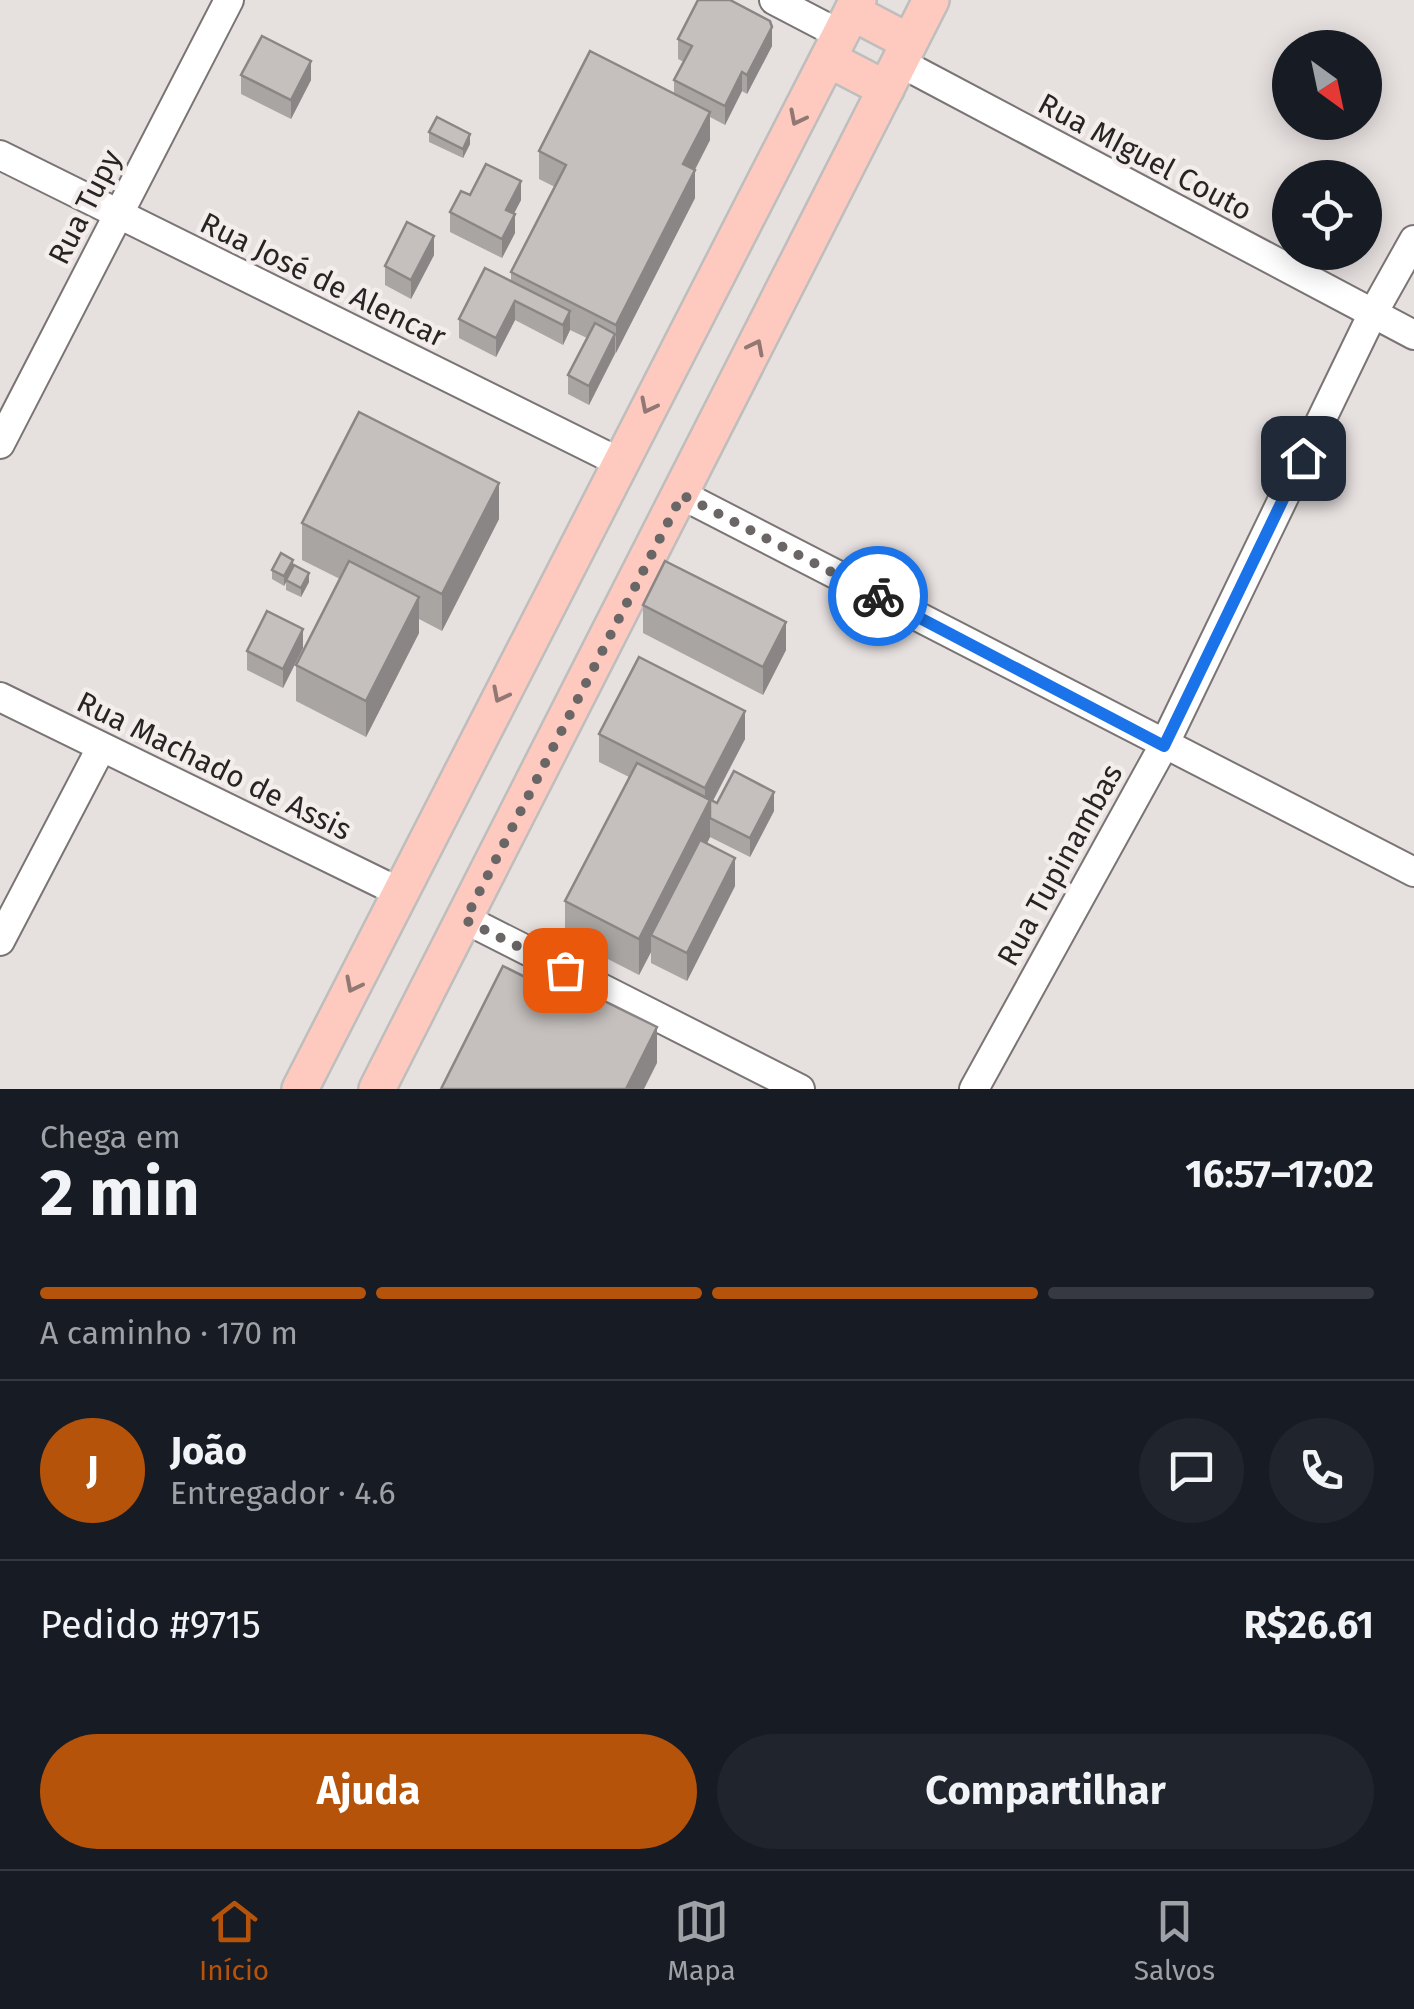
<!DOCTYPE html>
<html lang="pt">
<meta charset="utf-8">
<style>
:root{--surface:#171b24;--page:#20242c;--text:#f1f3f6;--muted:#9ea1a6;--line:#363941;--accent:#b45309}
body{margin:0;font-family:"Fira Sans",sans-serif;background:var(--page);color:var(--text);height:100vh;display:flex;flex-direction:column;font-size:38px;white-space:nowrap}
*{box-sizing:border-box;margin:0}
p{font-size:32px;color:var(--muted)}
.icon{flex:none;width:55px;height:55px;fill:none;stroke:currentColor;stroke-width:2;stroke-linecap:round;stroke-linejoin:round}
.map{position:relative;height:1089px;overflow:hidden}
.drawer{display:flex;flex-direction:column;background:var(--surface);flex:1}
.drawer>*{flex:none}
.needle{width:65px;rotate:147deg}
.tools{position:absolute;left:1272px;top:30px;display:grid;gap:20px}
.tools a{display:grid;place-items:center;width:110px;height:110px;border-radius:50%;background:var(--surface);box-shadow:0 5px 25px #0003;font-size:50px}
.pin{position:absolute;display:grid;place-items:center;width:85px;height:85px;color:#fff;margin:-42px;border-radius:20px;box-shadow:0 5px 15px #0006}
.courier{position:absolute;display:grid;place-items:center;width:100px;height:100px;margin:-50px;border:8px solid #1a73e8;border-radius:50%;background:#fff;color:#222;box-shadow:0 2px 12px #0007}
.summary em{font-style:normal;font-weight:700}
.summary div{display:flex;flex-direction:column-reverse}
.summary{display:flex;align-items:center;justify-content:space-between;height:170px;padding:0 40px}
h1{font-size:65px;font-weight:700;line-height:75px}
.bar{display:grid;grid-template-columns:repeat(4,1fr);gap:15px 10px;align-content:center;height:120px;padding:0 40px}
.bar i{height:12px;border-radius:8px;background:var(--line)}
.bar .current{background:var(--accent)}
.bar p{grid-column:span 4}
.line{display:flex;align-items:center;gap:25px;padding:0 40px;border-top:2px solid var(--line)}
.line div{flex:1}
.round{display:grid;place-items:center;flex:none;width:105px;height:105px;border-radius:52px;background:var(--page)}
.action{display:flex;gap:20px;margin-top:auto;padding:20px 40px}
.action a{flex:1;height:115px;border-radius:60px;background:var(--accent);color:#fff;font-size:40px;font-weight:700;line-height:115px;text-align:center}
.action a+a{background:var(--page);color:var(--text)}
.menu{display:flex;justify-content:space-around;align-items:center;height:140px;border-top:2px solid var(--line);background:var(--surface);font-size:28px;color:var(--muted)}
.menu a{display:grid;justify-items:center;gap:5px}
.menu .current{color:var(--accent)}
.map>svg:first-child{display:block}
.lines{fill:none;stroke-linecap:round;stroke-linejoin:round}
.minor-casing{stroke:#7a7574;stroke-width:32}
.major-casing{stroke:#bebebd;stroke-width:40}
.minor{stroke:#fff;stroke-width:28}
.major{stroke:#fecac0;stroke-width:35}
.wall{fill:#a9a5a3}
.shaded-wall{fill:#8a8685}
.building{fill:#c5c0be;stroke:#8a8685;stroke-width:2.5}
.oneway{stroke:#927872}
.done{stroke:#6a6665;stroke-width:10;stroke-dasharray:0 18}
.route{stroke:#1a73e8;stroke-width:12}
.labels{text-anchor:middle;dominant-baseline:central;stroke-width:9;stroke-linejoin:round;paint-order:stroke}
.street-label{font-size:30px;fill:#272524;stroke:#f3edec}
</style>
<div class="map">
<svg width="1414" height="1089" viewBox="0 0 1414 1089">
<rect width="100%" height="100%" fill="#e6e0df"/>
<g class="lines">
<defs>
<g id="minor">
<path d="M774,0L841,35"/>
<path d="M899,62L1414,335"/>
<path d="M0,155L619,462"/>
<path d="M0,444L229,0"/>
<path d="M682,495L1414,872"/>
<path d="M0,697L399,892"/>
<path d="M465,919L800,1089"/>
<path d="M0,941L101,748"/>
<path d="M974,1089L1164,745L1372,315L1414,240"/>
</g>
<g id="major">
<path d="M852,12L909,42"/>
<path d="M828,59L886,89"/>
<path d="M300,1089L858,0"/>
<path d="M377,1089L931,0"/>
</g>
</defs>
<use href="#minor" class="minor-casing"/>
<use href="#major" class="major-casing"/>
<use href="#minor" class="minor"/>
<use href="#major" class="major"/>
</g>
<g class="wall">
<path d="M678,39L772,46L747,94L742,91L725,125L710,117V140L695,170V198L589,405L568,394V375L587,338L570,330L563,345L515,320L496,357L459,338V319L511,281V272L555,187L539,179V151L674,94V80L684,62L678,59Z"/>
<path d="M241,75L311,80L291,119L241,94Z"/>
<path d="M429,132L470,144L463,158L429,142Z"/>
<path d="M470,195L521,200L514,213L515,233L502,258L450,232V212Z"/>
<path d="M434,255L411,299L385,285V266Z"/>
<path d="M499,519L442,631L419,619V633L366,737L296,701V665L340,579L302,560V523Z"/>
<path d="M293,567L309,582L301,597L286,590V582L284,586L272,579V570Z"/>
<path d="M643,605L786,650L763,695L643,633Z"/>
<path d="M303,648L283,688L247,670V651Z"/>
<path d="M599,734L745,739L713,801L717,803L774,811L750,857L710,837L707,844L735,886L687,981L651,963V952L639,975L565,937V901L629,777L599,762Z"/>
</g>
<g class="shaded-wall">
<path d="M772,27V46L747,94V75Z"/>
<path d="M311,61V80L291,119V100Z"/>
<path d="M742,72V91L725,125V106Z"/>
<path d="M710,112V140L683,192V164Z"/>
<path d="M470,134V144L463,158V149Z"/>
<path d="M695,170V198L616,353V325Z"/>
<path d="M521,181V200L506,229V210Z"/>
<path d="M515,214V233L502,258V239Z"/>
<path d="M434,236V255L411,299V280Z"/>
<path d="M515,301V320L496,357V338Z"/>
<path d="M570,311V330L563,345V325Z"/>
<path d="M615,334V353L589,405V386Z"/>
<path d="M499,483V519L442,631V594Z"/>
<path d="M293,560V569L284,586V576Z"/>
<path d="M309,573V582L301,597V588Z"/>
<path d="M419,597V633L366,737V701Z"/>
<path d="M786,622V650L763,695V667Z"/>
<path d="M303,629V648L283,688V669Z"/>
<path d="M745,711V739L710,806V837L658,938L651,935V952L639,975V939L705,811V788Z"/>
<path d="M774,792V811L750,857V838Z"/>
<path d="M735,858V886L687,981V953Z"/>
<path d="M657,1027V1063L644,1089H626Z"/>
</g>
<g class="building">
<path d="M698,0H730L770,21L772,27L747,75L742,72L725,106L674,80L692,46L678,39Z"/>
<path d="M262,36L311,61L291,100L241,75Z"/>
<path d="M590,51L710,112L683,164L695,170L616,325L511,272L566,165L539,151Z"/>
<path d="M437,117L470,134L463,149L429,132Z"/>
<path d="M486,164L521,181L506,210L515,214L502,239L450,212L461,191L470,195Z"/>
<path d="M407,222L434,236L411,280L385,266Z"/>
<path d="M485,268L570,311L563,325L515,301L496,338L459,319Z"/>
<path d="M595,323L615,334L589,386L568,375Z"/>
<path d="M359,412L499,483L442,594L302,523Z"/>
<path d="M281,553L293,560L284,576L272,570Z"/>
<path d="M349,561L419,597L366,701L296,665Z"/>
<path d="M665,561L786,622L763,667L643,605Z"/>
<path d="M294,565L309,573L301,588L286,580Z"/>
<path d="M267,611L303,629L283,669L247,651Z"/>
<path d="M639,657L745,711L705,788L599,734Z"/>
<path d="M637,763L710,800L639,939L565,901Z"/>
<path d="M734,771L774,792L750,838L710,818V800L666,777L717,803Z"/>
<path d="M700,840L735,858L687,953L651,935Z"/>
<path d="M503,966L585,1007L592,995L657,1027L626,1089H441Z"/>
</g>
<defs><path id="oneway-chevron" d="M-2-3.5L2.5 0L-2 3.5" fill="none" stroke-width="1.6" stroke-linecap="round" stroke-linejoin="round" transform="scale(2.5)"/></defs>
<g class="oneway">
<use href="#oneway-chevron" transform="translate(797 118) rotate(117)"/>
<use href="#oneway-chevron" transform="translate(756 347) rotate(-63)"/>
<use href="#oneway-chevron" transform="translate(648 406) rotate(117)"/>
<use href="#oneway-chevron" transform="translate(500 695) rotate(117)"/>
<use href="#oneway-chevron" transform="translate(353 985) rotate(117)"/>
</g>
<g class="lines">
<path class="done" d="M565,970L465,920L682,495L878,596"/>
<path class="route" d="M878,596L1164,746L1303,458"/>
</g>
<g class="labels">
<g class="street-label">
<text transform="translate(1145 157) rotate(28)">Rua MIguel Couto</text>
<text transform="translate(85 207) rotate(-63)">Rua Tupy</text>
<text transform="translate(323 280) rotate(26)">Rua José de Alencar</text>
<text transform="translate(214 766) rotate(26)">Rua Machado de Assis</text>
<text transform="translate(1060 865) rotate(-61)">Rua Tupinambas</text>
</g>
</g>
</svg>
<div class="tools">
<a><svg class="needle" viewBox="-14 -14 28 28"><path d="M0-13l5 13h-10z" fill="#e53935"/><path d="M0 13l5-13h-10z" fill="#9ea1a6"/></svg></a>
<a><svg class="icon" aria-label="locate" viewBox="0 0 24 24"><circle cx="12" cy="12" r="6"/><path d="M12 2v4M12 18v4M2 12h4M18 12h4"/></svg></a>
</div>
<div class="pin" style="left:565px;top:970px;background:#ea580c"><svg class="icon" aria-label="bag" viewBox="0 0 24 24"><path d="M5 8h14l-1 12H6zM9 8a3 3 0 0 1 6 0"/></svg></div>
<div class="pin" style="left:1303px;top:458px;background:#1f2937"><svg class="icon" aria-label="home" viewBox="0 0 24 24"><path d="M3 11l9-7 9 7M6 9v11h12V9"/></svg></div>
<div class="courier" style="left:878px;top:596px"><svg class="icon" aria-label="bike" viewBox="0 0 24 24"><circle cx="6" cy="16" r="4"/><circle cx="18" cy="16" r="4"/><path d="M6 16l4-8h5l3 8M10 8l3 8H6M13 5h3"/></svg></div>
</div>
<section class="drawer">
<div class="summary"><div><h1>2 min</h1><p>Chega em</p></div><em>16:57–17:02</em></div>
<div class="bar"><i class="current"></i><i class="current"></i><i class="current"></i><i></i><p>A caminho · 170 m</p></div>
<div class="line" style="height:180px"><b class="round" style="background:var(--accent);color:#fff">J</b><div><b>João</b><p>Entregador · 4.6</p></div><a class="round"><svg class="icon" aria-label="chat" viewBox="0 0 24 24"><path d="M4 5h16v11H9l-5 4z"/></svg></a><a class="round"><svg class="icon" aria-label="phone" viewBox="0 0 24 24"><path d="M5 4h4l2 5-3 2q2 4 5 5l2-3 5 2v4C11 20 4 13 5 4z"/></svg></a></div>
<div class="line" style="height:130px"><div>Pedido #9715</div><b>R$26.61</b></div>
<div class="action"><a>Ajuda</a><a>Compartilhar</a></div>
</section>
<nav class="menu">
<a class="current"><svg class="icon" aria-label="home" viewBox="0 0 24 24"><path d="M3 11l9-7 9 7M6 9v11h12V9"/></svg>Início</a>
<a><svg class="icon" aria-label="map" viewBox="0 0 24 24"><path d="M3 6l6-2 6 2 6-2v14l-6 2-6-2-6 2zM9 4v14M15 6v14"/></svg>Mapa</a>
<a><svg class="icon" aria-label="saved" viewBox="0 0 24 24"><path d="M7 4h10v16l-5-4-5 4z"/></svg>Salvos</a>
</nav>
